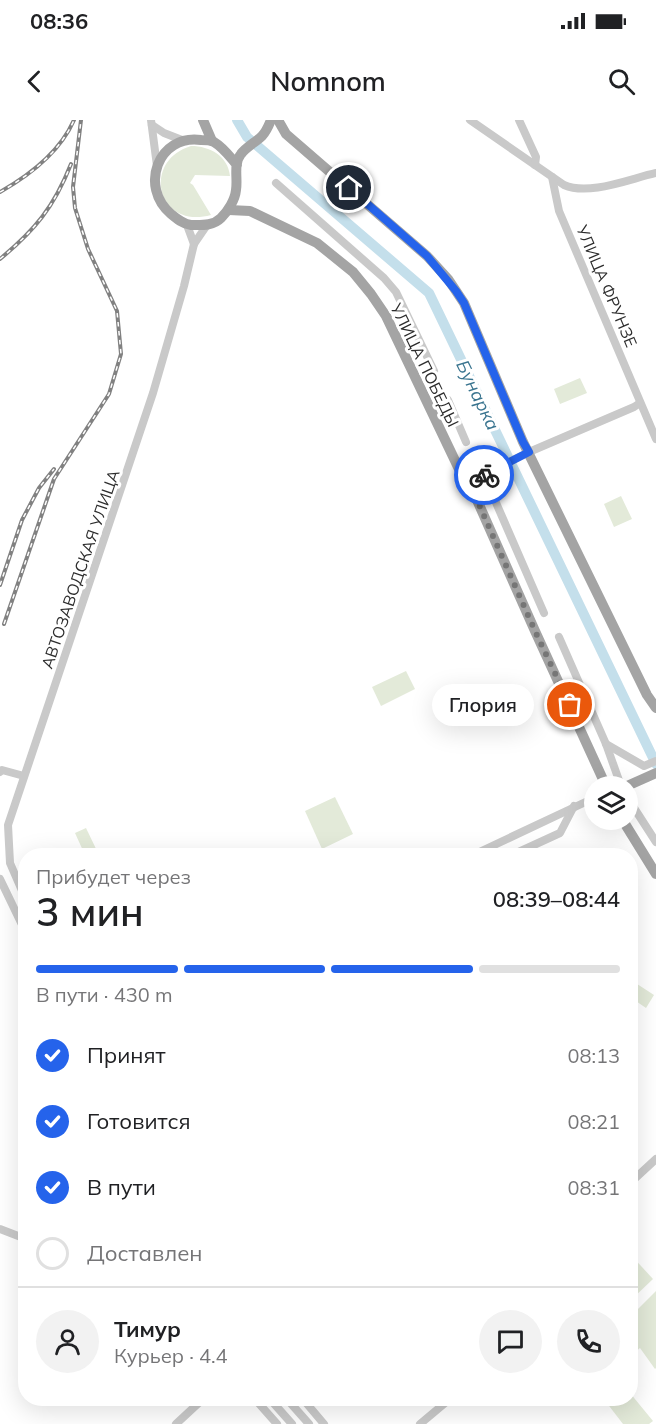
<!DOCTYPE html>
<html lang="ru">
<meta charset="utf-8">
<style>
:root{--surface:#fff;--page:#f2f2f2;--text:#202124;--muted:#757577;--line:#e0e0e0;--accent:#2563eb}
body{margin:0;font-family:Mulish,sans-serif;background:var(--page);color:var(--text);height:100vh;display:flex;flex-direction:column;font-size:22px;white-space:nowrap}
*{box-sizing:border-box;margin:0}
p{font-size:20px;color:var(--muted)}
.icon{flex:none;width:33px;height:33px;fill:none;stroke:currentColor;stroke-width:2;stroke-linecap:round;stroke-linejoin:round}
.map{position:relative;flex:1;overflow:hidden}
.details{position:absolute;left:18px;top:728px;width:620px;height:558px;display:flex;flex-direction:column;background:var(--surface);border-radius:24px;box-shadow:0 6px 24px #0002}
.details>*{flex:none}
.controls{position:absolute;left:584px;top:656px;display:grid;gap:12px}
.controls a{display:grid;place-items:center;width:54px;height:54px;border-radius:50%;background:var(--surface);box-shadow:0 6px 24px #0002;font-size:30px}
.pin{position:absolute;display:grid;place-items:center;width:51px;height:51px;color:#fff;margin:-26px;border:3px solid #fff;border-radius:50%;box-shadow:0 2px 6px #0007}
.courier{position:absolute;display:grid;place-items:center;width:60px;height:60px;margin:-30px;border:4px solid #2563eb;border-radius:50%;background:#fff;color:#222;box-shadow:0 2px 8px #0007}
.bubble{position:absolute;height:42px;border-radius:21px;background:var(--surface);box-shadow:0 6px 24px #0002;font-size:20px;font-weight:600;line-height:42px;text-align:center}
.headline em{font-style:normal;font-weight:600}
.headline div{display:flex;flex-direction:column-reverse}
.headline{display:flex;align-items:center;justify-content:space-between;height:102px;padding:0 18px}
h1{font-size:39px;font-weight:600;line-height:45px}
.bar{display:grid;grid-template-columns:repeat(4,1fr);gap:9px 6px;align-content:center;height:72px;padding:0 18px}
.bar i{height:8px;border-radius:4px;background:var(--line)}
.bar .current{background:var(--accent)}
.bar p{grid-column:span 4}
.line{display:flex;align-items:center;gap:15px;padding:0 18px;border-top:2px solid var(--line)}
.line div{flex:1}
.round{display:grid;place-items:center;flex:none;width:63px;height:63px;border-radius:32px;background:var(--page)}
ol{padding:0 18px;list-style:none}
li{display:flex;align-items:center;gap:18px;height:66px}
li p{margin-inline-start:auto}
li .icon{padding:6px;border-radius:50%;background:var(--accent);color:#fff;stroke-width:4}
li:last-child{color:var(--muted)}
li i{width:33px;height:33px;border:3px solid var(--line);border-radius:50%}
.status{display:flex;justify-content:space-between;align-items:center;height:42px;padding:0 30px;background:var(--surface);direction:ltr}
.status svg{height:16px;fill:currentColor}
header{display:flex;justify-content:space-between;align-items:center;height:78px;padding:0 18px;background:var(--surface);font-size:27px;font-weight:600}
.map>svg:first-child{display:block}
.green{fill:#e3ead9}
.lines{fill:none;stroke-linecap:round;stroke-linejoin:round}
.river{stroke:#c4dfeb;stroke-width:10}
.minor{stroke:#c9c9c9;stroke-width:8}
.major{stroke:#a4a4a4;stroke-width:10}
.rail-casing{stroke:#818181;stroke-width:4}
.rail{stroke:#fff;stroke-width:1.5;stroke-dasharray:4.5;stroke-linecap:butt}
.done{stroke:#767676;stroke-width:6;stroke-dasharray:0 10.8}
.route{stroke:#2563eb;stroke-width:8}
.labels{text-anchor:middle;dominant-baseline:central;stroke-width:6;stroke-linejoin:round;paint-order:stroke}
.street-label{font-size:16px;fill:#2c2c2c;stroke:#fff}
.water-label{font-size:18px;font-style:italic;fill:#39748f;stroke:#fff}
</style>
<div class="status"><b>08:36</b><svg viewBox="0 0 49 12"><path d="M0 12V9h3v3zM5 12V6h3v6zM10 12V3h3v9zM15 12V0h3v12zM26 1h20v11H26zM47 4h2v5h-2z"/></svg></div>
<header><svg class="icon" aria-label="back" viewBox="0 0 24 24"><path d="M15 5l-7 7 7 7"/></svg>Nomnom<svg class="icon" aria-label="search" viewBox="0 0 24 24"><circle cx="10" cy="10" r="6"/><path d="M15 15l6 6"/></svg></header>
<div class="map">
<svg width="656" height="1304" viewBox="0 0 656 1304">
<rect width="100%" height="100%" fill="#fff"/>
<g class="green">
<path d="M191,26C210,26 228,36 230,56L195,55L190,63L193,65L211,95C157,110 141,41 191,26Z"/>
<path d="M580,258L587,273L560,284L554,269Z"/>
<path d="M621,376L632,399L614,407L604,384Z"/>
<path d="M406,551L415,569L381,586L372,567Z"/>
<path d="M335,677L353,714L322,729L305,691Z"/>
<path d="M86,708L99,735H85L75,713Z"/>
<path d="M634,862L654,875L646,888L630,877V868Z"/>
<path d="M630,1134L653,1159L632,1179L630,1177Z"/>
<path d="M656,1171V1248L655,1249L640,1228L630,1236V1197Z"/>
<path d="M630,1273L653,1301L649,1304H623L603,1278H630Z"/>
</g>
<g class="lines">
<path class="river" d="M237,0L247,17L429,173L656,644"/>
<g class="minor">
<path d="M151,0L157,46"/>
<path d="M470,0L564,65C589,76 629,59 656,53"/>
<path d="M519,0L536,37L535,45"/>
<path d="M152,5L164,13L182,20"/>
<path d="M552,57L559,91L656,319"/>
<path d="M276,63L384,158L396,172L434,251"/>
<path d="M187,105L194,124"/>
<path d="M448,280L466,322"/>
<path d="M469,362L529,332L634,287L640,283"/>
<path d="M487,362L544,493"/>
<path d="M559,517L606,624L621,666"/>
<path d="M606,624L644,646L656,641"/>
<path d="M0,652L2,650L24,656"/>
<path d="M627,677L656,722"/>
<path d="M473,735L594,678"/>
<path d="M512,735L560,713L574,686"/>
<path d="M0,759L26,813"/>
<path d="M26,780L10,743L8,705L153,273L184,166L194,124L207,105"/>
<path d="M630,1063L656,1039"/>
<path d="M0,1109L26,1119"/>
<path d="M254,1278L277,1304"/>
<path d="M269,1278L292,1304"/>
<path d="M286,1278L309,1304"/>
<path d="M302,1278L324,1304"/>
<path d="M176,1304L204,1278"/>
<path d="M420,1304L451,1278"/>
</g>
<g class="major">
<path d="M203,0L212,21"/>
<path d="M278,0L286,14L427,136L448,159L464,183L523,322L647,575L656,588"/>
<path d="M237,45C230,37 224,28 214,22C210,20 206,20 201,20C158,14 139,67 171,94C177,99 183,104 191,105C202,105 213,106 221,98C228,91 235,80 236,70C238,58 233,44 241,34C246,27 256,22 262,16C266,12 269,5 271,0"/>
<path d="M229,90L250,91L317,123L353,152L371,174L386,196L459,349L469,362L535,511L606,666"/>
<path d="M627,666L656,653"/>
<path d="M622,699L656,754"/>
</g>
<defs>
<g id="rail">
<path d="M0,72C30,55 60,32 74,0"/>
<path d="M0,139C35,110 54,87 71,44"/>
<path d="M0,465L22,400L39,368L54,349"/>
<path d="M4,504L54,359L109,274L121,234L117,191L88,129L75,88L73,67L81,0"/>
</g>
</defs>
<use href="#rail" class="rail-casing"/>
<use href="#rail" class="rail"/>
</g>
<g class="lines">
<path class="done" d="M484,355L469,362L535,511L570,585"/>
<path class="route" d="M349,68L427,136L456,171L464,183L523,322L529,332L484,355"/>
</g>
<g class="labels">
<g class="street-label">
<text transform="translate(607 166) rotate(67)">УЛИЦА ФРУНЗЕ</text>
<text transform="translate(425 245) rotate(64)">УЛИЦА ПОБЕДЫ</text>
<text transform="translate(80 449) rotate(-71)">АВТОЗАВОДСКАЯ УЛИЦА</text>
</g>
<g class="water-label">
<text transform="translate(478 275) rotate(64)">Бунарка</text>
</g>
</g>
</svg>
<div class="controls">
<a><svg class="icon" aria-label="layers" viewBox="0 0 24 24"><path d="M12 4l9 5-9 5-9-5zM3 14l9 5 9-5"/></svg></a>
</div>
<div class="pin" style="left:570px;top:585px;background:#ea580c"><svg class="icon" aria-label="bag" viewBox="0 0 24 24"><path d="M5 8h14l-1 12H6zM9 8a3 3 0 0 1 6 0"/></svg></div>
<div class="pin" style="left:349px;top:68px;background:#1f2937"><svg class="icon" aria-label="home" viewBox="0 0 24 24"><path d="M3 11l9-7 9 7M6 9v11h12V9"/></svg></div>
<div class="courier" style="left:484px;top:355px"><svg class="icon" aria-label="bike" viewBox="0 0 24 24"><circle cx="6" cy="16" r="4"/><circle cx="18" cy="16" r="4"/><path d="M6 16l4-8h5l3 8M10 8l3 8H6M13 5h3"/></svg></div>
<div class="bubble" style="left:432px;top:564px;width:102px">Глория</div>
<section class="details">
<div class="headline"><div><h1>3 мин</h1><p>Прибудет через</p></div><em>08:39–08:44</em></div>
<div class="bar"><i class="current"></i><i class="current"></i><i class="current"></i><i></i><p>В пути · 430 m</p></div>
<ol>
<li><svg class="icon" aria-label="check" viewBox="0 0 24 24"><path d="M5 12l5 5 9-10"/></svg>Принят<p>08:13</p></li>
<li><svg class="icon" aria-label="check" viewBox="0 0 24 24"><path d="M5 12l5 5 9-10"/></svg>Готовится<p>08:21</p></li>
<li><svg class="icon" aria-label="check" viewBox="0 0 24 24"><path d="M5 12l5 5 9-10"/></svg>В пути<p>08:31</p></li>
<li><i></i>Доставлен</li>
</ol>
<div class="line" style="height:108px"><a class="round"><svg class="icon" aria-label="person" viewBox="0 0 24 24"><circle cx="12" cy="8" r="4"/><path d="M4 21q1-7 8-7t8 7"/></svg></a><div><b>Тимур</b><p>Курьер · 4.4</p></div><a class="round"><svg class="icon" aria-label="chat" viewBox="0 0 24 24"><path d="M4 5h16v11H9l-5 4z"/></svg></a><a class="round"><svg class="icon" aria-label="phone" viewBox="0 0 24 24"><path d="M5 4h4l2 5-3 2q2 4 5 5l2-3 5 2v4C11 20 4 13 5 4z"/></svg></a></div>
</section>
</div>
